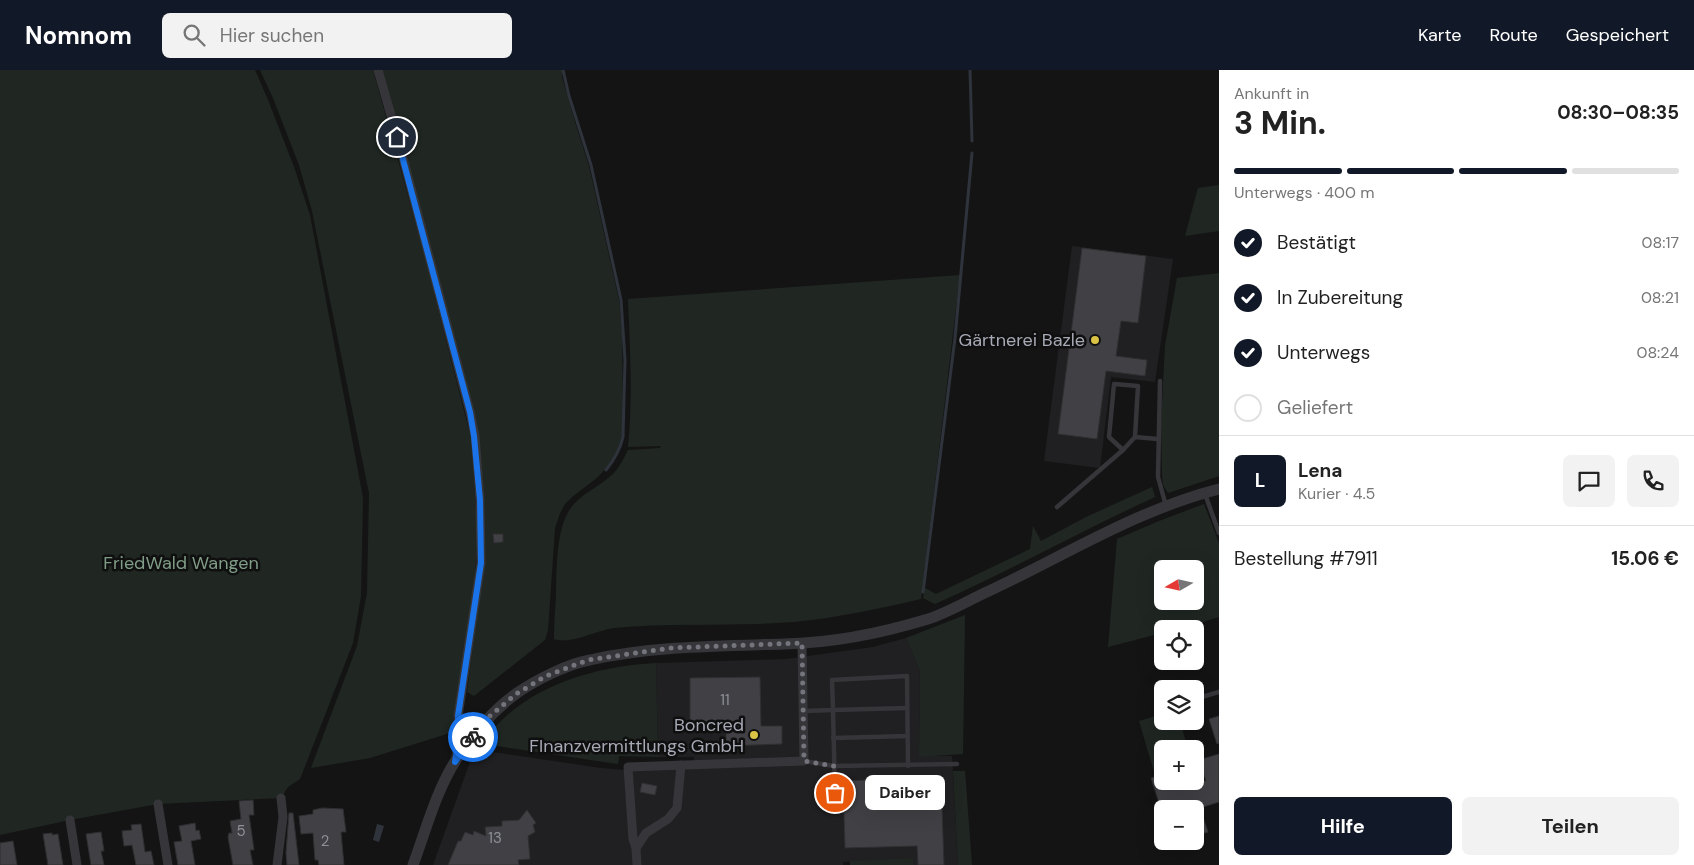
<!DOCTYPE html>
<html lang="de">
<meta charset="utf-8">
<style>
:root{--surface:#fff;--page:#f2f2f2;--text:#222;--muted:#767676;--line:#e0e0e0;--accent:#111827}
body{margin:0;font-family:"DM Sans",sans-serif;background:var(--page);color:var(--text);height:100vh;display:flex;flex-direction:column;font-size:19px;white-space:nowrap}
*{box-sizing:border-box;margin:0}
p{font-size:16px;color:var(--muted)}
.icon{flex:none;width:28px;height:28px;fill:none;stroke:currentColor;stroke-width:2;stroke-linecap:round;stroke-linejoin:round}
.map{position:relative;flex:1;overflow:hidden}
.drawer{display:flex;flex-direction:column;background:var(--surface);width:475px}
.drawer>*{flex:none}
.needle{width:32px;rotate:261deg}
.tools{position:absolute;left:1154px;top:490px;display:grid;gap:10px}
.tools a{display:grid;place-items:center;width:50px;height:50px;border-radius:8px;background:var(--surface);box-shadow:0 5px 20px #0002;font-size:25px}
.pin{position:absolute;display:grid;place-items:center;width:42px;height:42px;color:#fff;margin:-21px;border:2px solid #fff;border-radius:50%;box-shadow:0 1px 5px #0007}
.courier{position:absolute;display:grid;place-items:center;width:50px;height:50px;margin:-25px;border:4px solid #1a73e8;border-radius:50%;background:#fff;color:#222;box-shadow:0 1px 6px #0007}
.bubble{position:absolute;height:35px;border-radius:8px;background:var(--surface);box-shadow:0 5px 20px #0002;font-size:16px;font-weight:700;line-height:35px;text-align:center}
.headline em{font-style:normal;font-weight:700}
.headline div{display:flex;flex-direction:column-reverse}
.headline{display:flex;align-items:center;justify-content:space-between;height:85px;padding:0 15px}
h1{font-size:32px;font-weight:700;line-height:38px}
.bar{display:grid;grid-template-columns:repeat(4,1fr);gap:8px 5px;align-content:center;height:60px;padding:0 15px}
.bar i{height:6px;border-radius:4px;background:var(--line)}
.bar .on{background:var(--accent)}
.bar p{grid-column:span 4}
.line{display:flex;align-items:center;gap:12px;padding:0 15px;border-top:1px solid var(--line)}
.line div{flex:1}
.round{display:grid;place-items:center;flex:none;width:52px;height:52px;border-radius:8px;background:var(--page)}
ol{padding:0 15px;list-style:none}
li{display:flex;align-items:center;gap:15px;height:55px}
li p{margin-inline-start:auto}
li .icon{padding:5px;border-radius:50%;background:var(--accent);color:#fff;stroke-width:4}
li:last-child{color:var(--muted)}
li i{width:28px;height:28px;border:2px solid var(--line);border-radius:50%}
.button{display:flex;gap:10px;margin-top:auto;padding:10px 15px}
.button a{flex:1;height:58px;border-radius:8px;background:var(--accent);color:#fff;font-size:20px;font-weight:700;line-height:58px;text-align:center}
.button a+a{background:var(--page);color:var(--text)}
header{display:flex;align-items:center;gap:30px;box-sizing:border-box;height:70px;padding:0 25px;background:var(--accent);color:#fff}
header strong{font-size:24px}
nav{display:flex;gap:28px;margin-inline-start:auto;font-size:18px}
.search{width:350px;height:45px;background:var(--page);display:flex;align-items:center;gap:12px;box-sizing:border-box;padding:0 18px;border-radius:8px;color:var(--muted);font-size:19px}
main{display:flex;flex:1;min-height:0}
.map>svg:first-child{display:block}
.built{fill:#202022}
.green{fill:#202722;fill-rule:evenodd}
.water{fill:#2f343c}
.lines{fill:none;stroke-linecap:round;stroke-linejoin:round}
.stream{stroke:#2f343c;stroke-width:3}
.building{fill:#414145;stroke:#2f2e31}
.service{stroke:#35353a;stroke-width:4.5}
.minor{stroke:#35353a;stroke-width:9}
.tertiary{stroke:#35353a;stroke-width:11}
.done{stroke:#74757c;stroke-width:5;stroke-dasharray:0 9}
.route{stroke:#1a73e8;stroke-width:6}
.poi-dot{fill:#dbc346;stroke:#0f0f10;stroke-width:2}
.labels{text-anchor:middle;dominant-baseline:central;stroke-width:5;stroke-linejoin:round;paint-order:stroke}
.number-label{font-size:15px;fill:#8e8f98}
.poi-label{font-size:18px;fill:#a7a9b4;stroke:#0f0f10;text-anchor:end}
.park-label{font-size:18px;fill:#809d87;stroke:#0f0f10}
</style>
<header>
<strong>Nomnom</strong>
<div class="search"><svg class="icon" aria-label="search" viewBox="0 0 24 24"><circle cx="10" cy="10" r="6"/><path d="M15 15l6 6"/></svg>Hier suchen</div>
<nav><a>Karte</a><a>Route</a><a>Gespeichert</a></nav>
</header>
<main>
<div class="map">
<svg width="1219" height="795" viewBox="0 0 1219 795">
<rect width="100%" height="100%" fill="#141415"/>
<g class="built">
<path d="M1072,176L1173,189L1155,312L1111,307L1100,398L1044,391Z"/>
<path d="M906,568L920,601L919,686H952L958,795H914L913,788L843,792V795H433L471,689L480,680L601,698L623,700L694,697V687H658L656,593L786,589L873,577Z"/>
</g>
<g class="green">
<path d="M0,0H255L268,30L294,97L310,145L363,428L361,526L353,573L300,709L288,717L281,728L158,734L70,750L0,765Z"/>
<path d="M260,0H373L423,180L471,368L477,456L476,491L472,534L457,624L453,662L370,688L311,698L357,576L367,523L369,423L312,141L299,95L273,28Z"/>
<path d="M382,0H562V7L575,52L589,96L619,230L622,261L623,340L622,367L614,389L598,407L572,427L565,434L560,443L555,458L548,560L545,570L474,626L467,622L485,485L484,427L478,368Z"/>
<path d="M1219,115V161L1185,166L1198,118Z"/>
<path d="M1219,203V406L1168,423L1163,415L1162,404L1161,353L1165,276L1177,208Z"/>
<path d="M960,205L921,529C878,539 836,548 793,552C733,557 673,552 614,558C596,560 571,575 554,569C554,555 555,541 556,527C557,499 555,455 574,434C586,421 602,415 614,403C620,396 624,388 628,380L660,378L661,376L628,377C633,328 630,278 628,229Z"/>
<path d="M1152,417L1155,427C1081,461 1009,501 935,534L923,528L925,518L936,524L1030,479L1033,456L1041,471L1086,447Z"/>
<path d="M1204,434L1219,473V547L1180,559H1162V563L1108,577L1117,469L1159,451ZM1162,499H1195V531H1162Z"/>
<path d="M965,545L963,684L919,687L920,601L906,568Z"/>
<path d="M656,593L658,687L619,686L618,694L483,674C484,665 493,659 499,653C539,612 601,596 656,593Z"/>
<path d="M1162,644V651H1180L1188,679H1162V703L1155,705L1139,651Z"/>
<path d="M953,701H965L972,795H958Z"/>
<path d="M913,788L914,795H850V791Z"/>
</g>
<path class="water" d="M377,754L384,756L379,772L373,770Z"/>
<g class="lines">
<g class="stream">
<path d="M563,0L569,26L591,95L621,230L625,290L623,367C620,380 615,389 606,400"/>
<path d="M970,0L972,71"/>
<path d="M923,522L955,268L972,83"/>
</g>
</g>
<g class="building">
<path d="M1082,178L1146,186L1138,253L1121,251L1116,286L1147,290L1145,306L1106,301L1097,369L1058,364Z"/>
<path d="M493,464H503V472L494,473Z"/>
<path d="M760,607L761,656H782V674L726,676V653L690,654V608Z"/>
<path d="M1219,646V673L1217,674L1209,649Z"/>
<path d="M1219,684V732L1200,738L1208,762L1195,766V739H1161L1151,708L1162,705V711H1206L1199,690Z"/>
<path d="M941,707L944,795H918L917,776L845,778L843,711Z"/>
<path d="M642,713L657,716L655,725L640,722Z"/>
<path d="M253,730L254,745H249L254,780H250L253,795H233L228,767L229,763H232L230,751L241,749L239,731Z"/>
<path d="M322,738L343,739L346,762H341L344,795H319L318,790H315L313,763L301,764L299,746L313,744V740Z"/>
<path d="M527,740L536,753L533,755L535,762L528,766L530,789L518,790L519,795H448L458,771H461L465,762L473,765L474,761L486,766L485,757L502,756V751L519,750Z"/>
<path d="M289,743H293L299,795H287L286,783Z"/>
<path d="M195,753L196,761L199,760L201,769L191,771L195,795H178L174,772L182,771L179,756Z"/>
<path d="M141,754L145,782L151,781L154,795H136L132,775L124,776L122,761L132,760L131,755Z"/>
<path d="M101,762L104,781H101L104,795H91L86,764Z"/>
<path d="M52,763V765L58,764L63,795H48L43,764Z"/>
<path d="M13,771L17,795H0V773Z"/>
</g>
<g class="lines">
<g class="service">
<path d="M1160,311L1158,407L1166,436"/>
<path d="M1123,380L1109,367L1114,314L1138,316L1135,367"/>
<path d="M1205,424L1219,463"/>
<path d="M1057,437L1123,380L1135,367L1158,369"/>
<path d="M1195,629L1219,622"/>
<path d="M804,641L833,640L832,610L907,606L908,696"/>
<path d="M833,668L907,666"/>
<path d="M804,691L834,696L957,694"/>
<path d="M835,723L833,640L907,638"/>
</g>
<g class="minor">
<path d="M378,0L402,84L470,342L475,366L480,430L481,493L458,646L459,667L456,687"/>
<path d="M158,734L168,795"/>
<path d="M70,750L77,795"/>
<path d="M636,778L646,763L668,749L677,738L681,695"/>
<path d="M277,795L283,747L281,728"/>
<path d="M637,795L636,778L633,769L628,697L804,691L802,573"/>
</g>
<path class="tertiary" d="M413,795C426,760 436,721 456,690C472,665 492,641 517,623C536,610 567,594 590,590C653,576 719,576 784,574C833,573 882,563 928,549C949,542 969,530 989,521C1064,486 1139,439 1219,419"/>
</g>
<g class="lines">
<path class="done" d="M473,667L490,646L516,624L546,606L588,590L670,578L802,573L804,691L834,696L835,723"/>
<path class="route" d="M397,67L470,342L474,366L480,430L481,493L458,646L459,668L455,692L473,667"/>
</g>
<g class="poi-dot">
<circle cx="1095" cy="270" r="5"/>
<circle cx="754" cy="665" r="5"/>
</g>
<g class="labels">
<g class="number-label">
<text x="725" y="630">11</text>
<text x="241" y="761">5</text>
<text x="495" y="768">13</text>
<text x="325" y="771">2</text>
</g>
<g class="poi-label">
<text x="1085" y="270">Gärtnerei Bazle</text>
<text x="744" y="655">Boncred<tspan x="744" dy="21">FInanzvermittlungs GmbH</tspan></text>
</g>
<g class="park-label">
<text x="181" y="493">FriedWald Wangen</text>
</g>
</g>
</svg>
<div class="tools">
<a><svg class="needle" viewBox="-14 -14 28 28"><path d="M0-13l5 13h-10z" fill="#e53935"/><path d="M0 13l5-13h-10z" fill="#767676"/></svg></a>
<a><svg class="icon" aria-label="locate" viewBox="0 0 24 24"><circle cx="12" cy="12" r="6"/><path d="M12 2v4M12 18v4M2 12h4M18 12h4"/></svg></a>
<a><svg class="icon" aria-label="layers" viewBox="0 0 24 24"><path d="M12 4l9 5-9 5-9-5zM3 14l9 5 9-5"/></svg></a>
<a>+</a>
<a>−</a>
</div>
<div class="pin" style="left:835px;top:723px;background:#ea580c"><svg class="icon" aria-label="bag" viewBox="0 0 24 24"><path d="M5 8h14l-1 12H6zM9 8a3 3 0 0 1 6 0"/></svg></div>
<div class="pin" style="left:397px;top:67px;background:#1f2937"><svg class="icon" aria-label="home" viewBox="0 0 24 24"><path d="M3 11l9-7 9 7M6 9v11h12V9"/></svg></div>
<div class="courier" style="left:473px;top:667px"><svg class="icon" aria-label="bike" viewBox="0 0 24 24"><circle cx="6" cy="16" r="4"/><circle cx="18" cy="16" r="4"/><path d="M6 16l4-8h5l3 8M10 8l3 8H6M13 5h3"/></svg></div>
<div class="bubble" style="left:865px;top:705px;width:80px">Daiber</div>
</div>
<section class="drawer">
<div class="headline"><div><h1>3 Min.</h1><p>Ankunft in</p></div><em>08:30–08:35</em></div>
<div class="bar"><i class="on"></i><i class="on"></i><i class="on"></i><i></i><p>Unterwegs · 400 m</p></div>
<ol>
<li><svg class="icon" aria-label="check" viewBox="0 0 24 24"><path d="M5 12l5 5 9-10"/></svg>Bestätigt<p>08:17</p></li>
<li><svg class="icon" aria-label="check" viewBox="0 0 24 24"><path d="M5 12l5 5 9-10"/></svg>In Zubereitung<p>08:21</p></li>
<li><svg class="icon" aria-label="check" viewBox="0 0 24 24"><path d="M5 12l5 5 9-10"/></svg>Unterwegs<p>08:24</p></li>
<li><i></i>Geliefert</li>
</ol>
<div class="line" style="height:90px"><b class="round" style="background:var(--accent);color:#fff">L</b><div><b>Lena</b><p>Kurier · 4.5</p></div><a class="round"><svg class="icon" aria-label="chat" viewBox="0 0 24 24"><path d="M4 5h16v11H9l-5 4z"/></svg></a><a class="round"><svg class="icon" aria-label="phone" viewBox="0 0 24 24"><path d="M5 4h4l2 5-3 2q2 4 5 5l2-3 5 2v4C11 20 4 13 5 4z"/></svg></a></div>
<div class="line" style="height:65px"><div>Bestellung #7911</div><b>15.06 €</b></div>
<div class="button"><a>Hilfe</a><a>Teilen</a></div>
</section>
</main>
